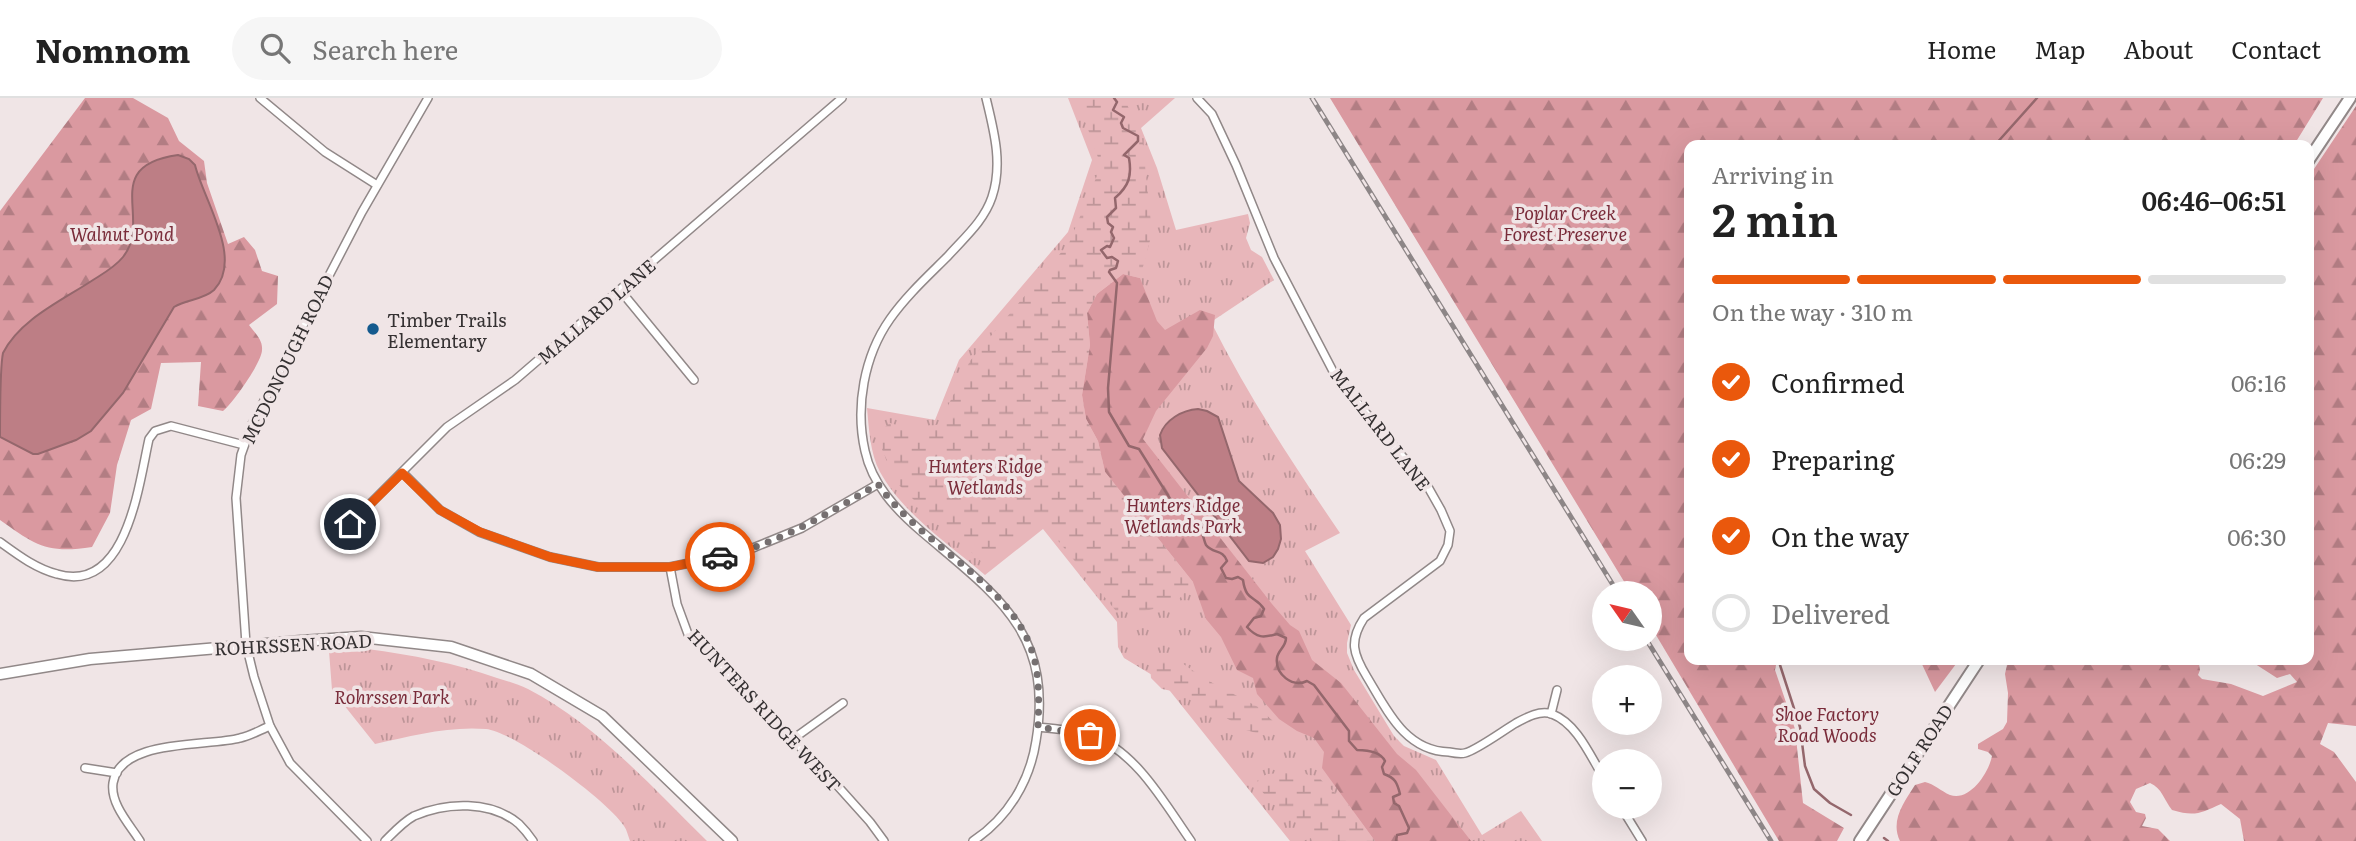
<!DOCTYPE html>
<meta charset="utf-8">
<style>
:root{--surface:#fff;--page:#f6f6f6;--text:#222;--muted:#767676;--line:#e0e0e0;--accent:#ea580c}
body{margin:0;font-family:Literata,serif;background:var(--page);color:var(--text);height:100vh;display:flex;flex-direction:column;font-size:26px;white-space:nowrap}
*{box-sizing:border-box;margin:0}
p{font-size:23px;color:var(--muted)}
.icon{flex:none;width:38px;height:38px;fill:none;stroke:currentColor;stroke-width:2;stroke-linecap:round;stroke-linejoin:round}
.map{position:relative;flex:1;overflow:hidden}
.side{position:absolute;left:1684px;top:42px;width:630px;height:525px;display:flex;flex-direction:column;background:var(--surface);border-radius:14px;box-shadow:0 7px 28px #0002}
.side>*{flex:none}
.needle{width:46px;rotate:304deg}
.buttons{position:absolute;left:1592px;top:483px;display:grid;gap:14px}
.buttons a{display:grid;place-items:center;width:70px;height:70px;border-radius:50%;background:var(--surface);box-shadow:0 7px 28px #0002;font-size:35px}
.pin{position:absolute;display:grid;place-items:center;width:60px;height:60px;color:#fff;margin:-30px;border:4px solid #fff;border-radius:50%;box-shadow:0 2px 7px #0007}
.courier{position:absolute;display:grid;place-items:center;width:70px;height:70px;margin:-35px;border:5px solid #ea580c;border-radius:50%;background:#fff;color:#222;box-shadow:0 2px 9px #0007}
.overview em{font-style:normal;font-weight:600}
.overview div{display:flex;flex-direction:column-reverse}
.overview{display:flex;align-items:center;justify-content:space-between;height:119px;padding:0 28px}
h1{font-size:46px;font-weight:600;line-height:52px}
.bar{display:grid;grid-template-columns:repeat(4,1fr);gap:10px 7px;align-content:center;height:84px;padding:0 28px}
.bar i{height:9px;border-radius:5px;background:var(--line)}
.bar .active{background:var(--accent)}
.bar p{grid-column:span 4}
ol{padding:0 28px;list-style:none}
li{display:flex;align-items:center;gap:21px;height:77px}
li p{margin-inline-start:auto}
li .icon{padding:7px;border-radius:50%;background:var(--accent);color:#fff;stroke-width:4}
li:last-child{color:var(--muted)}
li i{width:38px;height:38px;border:4px solid var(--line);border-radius:50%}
header{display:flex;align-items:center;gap:42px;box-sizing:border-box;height:98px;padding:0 35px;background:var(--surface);border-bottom:2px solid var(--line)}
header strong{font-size:33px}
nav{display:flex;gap:38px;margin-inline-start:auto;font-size:24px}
.search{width:490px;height:63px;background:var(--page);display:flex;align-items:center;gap:18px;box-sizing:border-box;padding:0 24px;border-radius:38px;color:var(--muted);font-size:26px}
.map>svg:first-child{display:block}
.grass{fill:url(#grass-tufts)}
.forest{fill:url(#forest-firs)}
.wetland{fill:url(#wetland-marsh)}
.water{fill:#bd7e85;stroke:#94676c;stroke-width:2}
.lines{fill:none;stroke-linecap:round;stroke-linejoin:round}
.stream{stroke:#94676c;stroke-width:2.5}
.minor-casing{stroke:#918888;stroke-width:10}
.tertiary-casing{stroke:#918888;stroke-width:13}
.secondary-casing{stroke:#918888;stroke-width:14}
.minor{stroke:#fff;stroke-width:7}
.tertiary{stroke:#fff;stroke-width:10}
.secondary{stroke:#fff;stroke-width:10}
.rail-casing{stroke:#8d8687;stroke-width:5}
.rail{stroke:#f0e5e6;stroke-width:2.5;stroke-dasharray:8;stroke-linecap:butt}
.done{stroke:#767071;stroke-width:7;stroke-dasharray:0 12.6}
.route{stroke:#ea580c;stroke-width:9}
.poi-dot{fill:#145a8e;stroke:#f0e5e6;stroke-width:2.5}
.labels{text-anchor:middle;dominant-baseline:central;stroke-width:7;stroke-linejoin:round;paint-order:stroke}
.park-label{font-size:18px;font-style:italic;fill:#7a2c3a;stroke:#f0e5e6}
.street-label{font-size:18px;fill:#353132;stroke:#f0e5e6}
.poi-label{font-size:18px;fill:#353132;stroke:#f0e5e6;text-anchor:start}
</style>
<header>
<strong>Nomnom</strong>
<div class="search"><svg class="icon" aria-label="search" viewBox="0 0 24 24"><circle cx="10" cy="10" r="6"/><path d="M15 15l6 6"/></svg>Search here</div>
<nav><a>Home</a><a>Map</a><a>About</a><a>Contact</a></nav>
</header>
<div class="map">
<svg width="2356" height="743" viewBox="0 0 2356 743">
<defs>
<pattern id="grass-tufts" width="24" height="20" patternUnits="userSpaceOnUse" patternTransform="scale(1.75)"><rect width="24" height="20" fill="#e8b6ba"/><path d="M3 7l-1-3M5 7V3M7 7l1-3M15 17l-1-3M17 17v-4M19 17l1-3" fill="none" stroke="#bd9598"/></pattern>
<pattern id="forest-firs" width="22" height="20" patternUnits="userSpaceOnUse" patternTransform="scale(1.75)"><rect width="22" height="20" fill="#da99a0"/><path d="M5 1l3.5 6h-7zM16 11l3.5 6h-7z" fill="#b27d83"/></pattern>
<pattern id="wetland-marsh" width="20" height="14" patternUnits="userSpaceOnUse" patternTransform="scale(1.75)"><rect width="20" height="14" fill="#e8b6ba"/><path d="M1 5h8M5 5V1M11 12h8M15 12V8" fill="none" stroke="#bd9598"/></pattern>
</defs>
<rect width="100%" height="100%" fill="#f0e5e6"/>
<g class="grass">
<path d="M1068,0H1175L1141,30L1157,70L1176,132L1248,116L1250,125L1246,140L1251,152L1262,159L1274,182L1211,224C1248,298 1293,366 1340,435L1305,453L1351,527L1347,545V555L1354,572L1394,638L1404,648L1436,662L1482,737L1521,713L1542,743H1290L1162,583L1124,560L1118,549L1117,524L1043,431L985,477C949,446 903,416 880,374C870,355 869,331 867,310L935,322L959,262L1068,134L1092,62Z"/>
<path d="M367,551C412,557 455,565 497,580C507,583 518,586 528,591C597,627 652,689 707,743H630C628,738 627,732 624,728C608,703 515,634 486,631C448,628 411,638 375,646L332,592L329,553Z"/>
</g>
<g class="forest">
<path d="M85,0H133L168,20L179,43L204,63L207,85L228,146L244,139L255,152L262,173L278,178L277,206L249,227C255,235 263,242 262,252C262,264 233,305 223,313L198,308L201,264L161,265L151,311L131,322L117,367L110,415L92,449C47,456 35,447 0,422V113Z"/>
<path d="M1330,0H2323L2294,47H1689V562H1777L1775,572L1795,631L1803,705L1844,730L1837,743H1779L1650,527V495H1631Z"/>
<path d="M2356,8V628L2328,625L2320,646L2334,654L2356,684V743H2244L2240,721L2221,706C2201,715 2195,719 2172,712C2164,702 2162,690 2150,685L2136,691L2130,704L2136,714L2145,716L2146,720L2142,728L2158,731L2170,743H1900C1890,723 1904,704 1915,687L1925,684C1934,686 1941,693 1950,697C1970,704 1989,674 1992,658L1988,654L1978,651V646L2003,631L2007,624L2008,595L2005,576L2008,562H2191L2199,566L2200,572L2198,577L2202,581L2231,586L2263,598L2297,584L2290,576L2277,580L2249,562H2308V80Z"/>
<path d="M1123,176L1140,180L1157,223L1165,232L1200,212L1215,217L1213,238L1207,250L1156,313L1143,341L1272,506L1290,527L1299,533L1312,562L1341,585L1397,656L1416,672L1471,743H1375L1322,670L1324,654L1314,640L1297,633L1279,621L1257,596L1253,580L1237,572L1221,539L1206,521L1193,484L1105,374L1098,343L1086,321L1082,297L1090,247L1087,215L1097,196Z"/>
<path d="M1920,562H1959L1935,594Z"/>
</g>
<g class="wetland">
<path d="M1077,0H1124L1142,39L1152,135L1140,180L1123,176L1097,196L1087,215L1090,247L1082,297L1086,321L1098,343L1105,374L1193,484L1175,506L1136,515L1116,513L1041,422L1021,434L991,461L982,464L925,413L899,387L883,354L877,335L890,325L918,333L939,326L970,263L1069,145L1101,68Z"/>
<path d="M1156,561L1182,565L1205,581L1258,609L1277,627L1270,639L1246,632L1187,596L1162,591L1151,580L1150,567Z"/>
<path d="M1300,674L1320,681L1348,707L1375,743H1312L1307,728C1290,718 1263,703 1257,683L1267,676Z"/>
</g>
<g class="water">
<path d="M178,57L189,61L195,67C203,101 244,161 214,192C203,202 187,201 174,209L123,295L91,333L76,342L38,356H33L0,339C0,320 0,269 3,255C20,221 63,202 93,182C104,175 115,169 123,159C153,121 99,68 178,57Z"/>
<path d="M1198,311L1207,313L1218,319L1239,383L1273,415L1280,427L1281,441L1278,451L1273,459L1263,465L1249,463L1162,350L1160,337C1165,322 1182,312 1198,311Z"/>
</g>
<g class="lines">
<g class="stream">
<path d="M1114,0L1117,4L1113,12L1124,19L1121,25L1123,30L1138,38V43L1124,57L1129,60C1132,78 1129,88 1115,100L1116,110L1107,119L1108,125L1113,129L1111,134L1114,140L1110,149L1107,148L1101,152L1107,160L1112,159L1118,163L1116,170L1110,172L1109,174L1117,185L1108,290L1109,314L1129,348L1139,351L1174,407C1185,413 1195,425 1202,436C1204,439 1204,443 1206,447C1213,456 1223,451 1227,463L1221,470L1226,480L1232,481L1238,479L1243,482C1246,504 1255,497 1264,511L1261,518L1254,520L1247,529C1257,540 1263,540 1277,536L1286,540C1286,549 1278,552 1277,560C1275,576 1292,590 1307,583L1314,587L1349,633V643L1357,652C1367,652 1380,653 1385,663L1382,669L1384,676C1395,680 1397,684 1400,696L1393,699L1394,705L1399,708L1409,730L1407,735L1397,737L1396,743"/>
<path d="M1995,47L2037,0"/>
<path d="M1781,562L1780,567L1800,629L1805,668L1814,691L1830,705L1851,717"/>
<path d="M1884,740L1888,743"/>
</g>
<defs>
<g id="minor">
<path d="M260,0L325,54L377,87"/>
<path d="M1197,0L1212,16L1236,67L1274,160L1336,279L1428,389L1441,412L1450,433L1448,447L1440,463L1364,520C1349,543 1353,556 1367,579C1387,612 1405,653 1449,654C1454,655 1461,656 1465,655C1477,652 1504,632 1516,625C1527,619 1540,612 1552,616C1578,626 1591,660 1605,682"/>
<path d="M620,192L694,282"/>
<path d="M403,375L440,412L479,434L550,459L598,469H670L743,454L802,430L878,386"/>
<path d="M350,426L447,329L515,282L842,0"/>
<path d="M0,444C18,457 35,470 57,476C127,497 139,385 149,341L155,333L171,328L244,347"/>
<path d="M670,469L677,506L688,536L826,675L870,724L884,743"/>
<path d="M1551,616L1557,592"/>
<path d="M1038,629C1056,631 1075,632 1092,638C1136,653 1165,706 1191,743"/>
<path d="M793,641L843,605"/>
<path d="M85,670L117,675"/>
<path d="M1621,709L1642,743"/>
<path d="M140,743C130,727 110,706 113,685C120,640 208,649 240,640C250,638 260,632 270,628"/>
<path d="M367,743L290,665L270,628L254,579L246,546L236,400L241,357L252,326L362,114L428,0"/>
<path d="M385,743C394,734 403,724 414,718C446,704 491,702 519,726C524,731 529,737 533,743"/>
<path d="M973,743C1008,720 1030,683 1036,643C1054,534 996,497 922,434C896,412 872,386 865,353C855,309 864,258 890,221C906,198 928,178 948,158C964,140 984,123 992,99C1003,66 994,33 986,0"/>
</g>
<path id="tertiary" d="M0,576L90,561L301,543L361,539L451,549L531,576L602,618L732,743"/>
<g id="secondary">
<path d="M2308,63L2350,0"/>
<path d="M1860,743L1979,562"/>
</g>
</defs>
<use href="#minor" class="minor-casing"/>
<use href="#tertiary" class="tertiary-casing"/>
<use href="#secondary" class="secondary-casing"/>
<use href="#minor" class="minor"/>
<use href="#tertiary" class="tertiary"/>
<use href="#secondary" class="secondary"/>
<defs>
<g id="rail">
<path d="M1312,0L1618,495"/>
<path d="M1646,541L1771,743"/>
</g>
</defs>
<use href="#rail" class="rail-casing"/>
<use href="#rail" class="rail"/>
</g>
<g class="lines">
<path class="done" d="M720,459C779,446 827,416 878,386C918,445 1007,483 1031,550C1040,575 1039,603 1038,629L1090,637"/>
<path class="route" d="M350,426L402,375L440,412L480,434L550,459L598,469H670L720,459"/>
</g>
<circle class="poi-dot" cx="373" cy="231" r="7"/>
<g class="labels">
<g class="park-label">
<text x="1565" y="114">Poplar Creek<tspan x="1565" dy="21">Forest Preserve</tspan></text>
<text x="122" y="135">Walnut Pond</text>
<text x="985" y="367">Hunters Ridge<tspan x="985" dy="21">Wetlands</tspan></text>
<text x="1183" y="406">Hunters Ridge<tspan x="1183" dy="21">Wetlands Park</tspan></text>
<text x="392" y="598">Rohrssen Park</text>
<text x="1827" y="615">Shoe Factory<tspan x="1827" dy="21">Road Woods</tspan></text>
</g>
<g class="street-label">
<text transform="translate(596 213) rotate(-41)">MALLARD LANE</text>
<text transform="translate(287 261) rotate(-64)">MCDONOUGH ROAD</text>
<text transform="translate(1381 331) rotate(52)">MALLARD LANE</text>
<text transform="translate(293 546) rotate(-3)">ROHRSSEN ROAD</text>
<text transform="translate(765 612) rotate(47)">HUNTERS RIDGE WEST</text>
<text transform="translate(1919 652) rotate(-57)">GOLF ROAD</text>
</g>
<g class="poi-label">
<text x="387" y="221">Timber Trails<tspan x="387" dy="21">Elementary</tspan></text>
</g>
</g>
</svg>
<div class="buttons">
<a><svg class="needle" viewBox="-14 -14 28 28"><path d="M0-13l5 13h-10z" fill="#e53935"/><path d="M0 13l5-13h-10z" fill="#767676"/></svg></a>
<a>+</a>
<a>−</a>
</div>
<div class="pin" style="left:1090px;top:637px;background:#ea580c"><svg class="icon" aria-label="bag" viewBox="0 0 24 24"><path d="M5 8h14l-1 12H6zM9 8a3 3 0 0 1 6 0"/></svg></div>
<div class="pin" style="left:350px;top:426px;background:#1f2937"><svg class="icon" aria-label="home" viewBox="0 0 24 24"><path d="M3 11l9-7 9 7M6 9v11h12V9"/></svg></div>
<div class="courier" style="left:720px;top:459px"><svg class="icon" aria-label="car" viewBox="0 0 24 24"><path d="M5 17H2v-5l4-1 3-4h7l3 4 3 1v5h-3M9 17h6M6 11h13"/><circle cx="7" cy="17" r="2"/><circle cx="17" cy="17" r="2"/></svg></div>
<section class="side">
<div class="overview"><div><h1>2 min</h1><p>Arriving in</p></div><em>06:46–06:51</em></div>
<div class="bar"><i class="active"></i><i class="active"></i><i class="active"></i><i></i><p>On the way · 310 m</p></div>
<ol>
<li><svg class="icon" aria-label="check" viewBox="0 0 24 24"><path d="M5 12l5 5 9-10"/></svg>Confirmed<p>06:16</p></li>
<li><svg class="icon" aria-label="check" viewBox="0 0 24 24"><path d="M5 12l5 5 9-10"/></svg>Preparing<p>06:29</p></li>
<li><svg class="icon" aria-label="check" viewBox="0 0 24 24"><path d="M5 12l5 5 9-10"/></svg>On the way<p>06:30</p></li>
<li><i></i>Delivered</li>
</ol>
</section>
</div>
